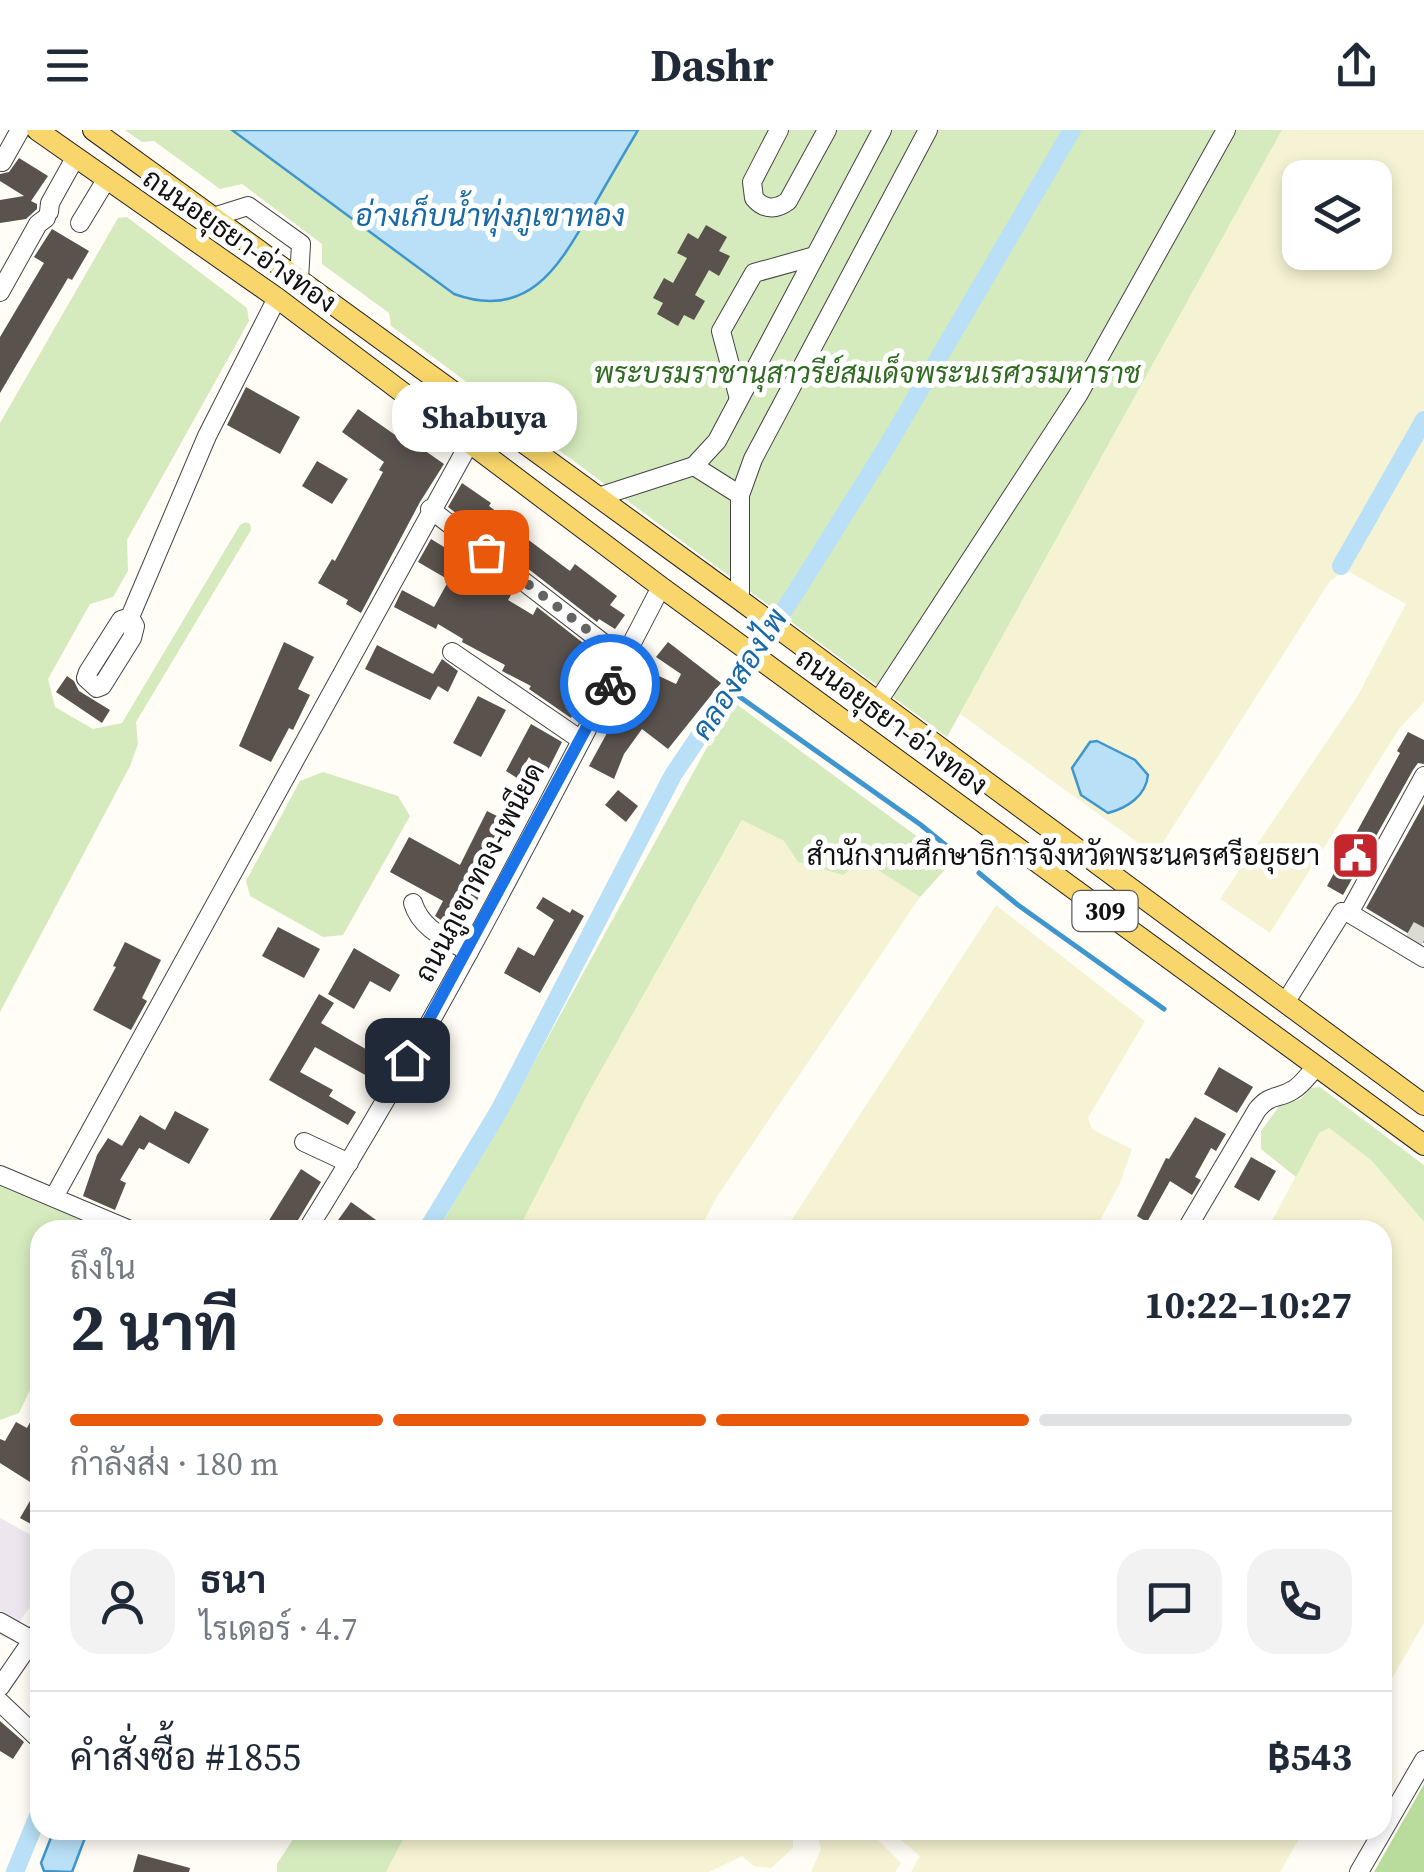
<!DOCTYPE html>
<html lang="th">
<meta charset="utf-8">
<style>
:root{--surface:#fff;--page:#f2f2f3;--text:#1f2937;--muted:#747a83;--line:#e0e1e3;--accent:#ea580c}
body{margin:0;font-family:"Source Serif 4",Sarabun,serif;background:var(--page);color:var(--text);height:100vh;display:flex;flex-direction:column;font-size:38px;white-space:nowrap}
*{box-sizing:border-box;margin:0}
p{font-size:32px;color:var(--muted)}
.icon{flex:none;width:55px;height:55px;fill:none;stroke:currentColor;stroke-width:2;stroke-linecap:round;stroke-linejoin:round}
.map{position:relative;flex:1;overflow:hidden}
.drawer{position:absolute;left:30px;top:1090px;width:1362px;height:620px;display:flex;flex-direction:column;background:var(--surface);border-radius:30px;box-shadow:0 5px 15px #0003}
.drawer>*{flex:none}
.controls{position:absolute;left:1282px;top:30px;display:grid;gap:20px}
.controls a{display:grid;place-items:center;width:110px;height:110px;border-radius:20px;background:var(--surface);box-shadow:0 5px 15px #0003;font-size:50px}
.pin{position:absolute;display:grid;place-items:center;width:85px;height:85px;color:#fff;margin:-42px;border-radius:20px;box-shadow:0 5px 15px #0006}
.courier{position:absolute;display:grid;place-items:center;width:100px;height:100px;margin:-50px;border:8px solid #1a73e8;border-radius:50%;background:#fff;color:#222;box-shadow:0 2px 12px #0007}
.bubble{position:absolute;height:70px;border-radius:30px;background:var(--surface);box-shadow:0 5px 15px #0003;font-size:32px;font-weight:700;line-height:70px;text-align:center}
.head em{font-style:normal;font-weight:700}
.head div{display:flex;flex-direction:column-reverse}
.head{display:flex;align-items:center;justify-content:space-between;height:170px;padding:0 40px}
h1{font-size:65px;font-weight:700;line-height:75px}
.bar{display:grid;grid-template-columns:repeat(4,1fr);gap:15px 10px;align-content:center;height:120px;padding:0 40px}
.bar i{height:12px;border-radius:8px;background:var(--line)}
.bar .on{background:var(--accent)}
.bar p{grid-column:span 4}
.line{display:flex;align-items:center;gap:25px;padding:0 40px;border-top:2px solid var(--line)}
.line div{flex:1}
.round{display:grid;place-items:center;flex:none;width:105px;height:105px;border-radius:30px;background:var(--page)}
header{display:flex;justify-content:space-between;align-items:center;height:130px;padding:0 40px;background:var(--surface);font-size:45px;font-weight:700}
.map>svg:first-child{display:block}
.industrial{fill:#eee6ef}
.farmland{fill:#f6f3d4;fill-rule:evenodd}
.green{fill:#d5ebbd}
.forest{fill:#b9dc9c}
.water{fill:#b9e0f7;stroke:#3f96cf;stroke-width:2.5}
.lines{fill:none;stroke-linecap:round;stroke-linejoin:round}
.stream{stroke:#3f96cf;stroke-width:5}
.canal{stroke:#b9e0f7;stroke-width:18}
.building{fill:#5a524d}
.minor-tunnel{stroke:#dbdad3;stroke-width:18;stroke-dasharray:18 9;stroke-linecap:butt}
.minor-casing{stroke:#444;stroke-width:20}
.major-casing{stroke:#222;stroke-width:22}
.minor{stroke:#fff;stroke-width:18}
.major{stroke:#f9d66b;stroke-width:20}
.done{stroke:#646461;stroke-width:10;stroke-dasharray:0 18}
.route{stroke:#1a73e8;stroke-width:12}
.labels{text-anchor:middle;dominant-baseline:central;stroke-width:10;stroke-linejoin:round;paint-order:stroke}
.shield{fill:#fff;stroke:#585858;stroke-width:2.5}
.shield-label{font-size:25px;font-weight:bold;fill:#111}
.street-label{font-size:28px;fill:#111;stroke:#fff}
.park-label{font-size:28px;font-style:italic;fill:#2f6b1f;stroke:#fff}
.poi-label{font-size:28px;fill:#111;stroke:#fff;text-anchor:end}
.water-label{font-size:30px;font-style:italic;fill:#1768a6;stroke:#fff}
</style>
<header><svg class="icon" aria-label="menu" viewBox="0 0 24 24"><path d="M4 6h16M4 12h16M4 18h16"/></svg>Dashr<svg class="icon" aria-label="share" viewBox="0 0 24 24"><path d="M12 15V3M7 8l5-5 5 5M5 13v7h14v-7"/></svg></header>
<div class="map">
<svg width="1424" height="1742" viewBox="0 0 1424 1742">
<rect width="100%" height="100%" fill="#fffdf5"/>
<path class="industrial" d="M0,1388L40,1410V1462L8,1509L0,1505Z"/>
<g class="farmland">
<path d="M1282,0H1424V572L1399,599L1270,803L1220,769L1357,567L1406,474L1346,440L1330,451L1155,725L960,584ZM1300,48H1375V122H1300Z"/>
<path d="M743,689L784,711L862,730L920,767L718,1065L699,1100H518L590,960Z"/>
<path d="M996,775L1145,891L1088,988L1092,999L1132,1019L1120,1053L1095,1100H785Z"/>
<path d="M1329,998L1371,1030L1424,1092V1493L1383,1564L1382,1100H1267L1319,1003Z"/>
<path d="M408,1700H793V1718L771,1738L754,1736L742,1726L709,1742H386Z"/>
<path d="M816,1700H859L876,1708L901,1733L895,1742H811L821,1719Z"/>
<path d="M889,1700H1304L1280,1742H911L920,1726Z"/>
</g>
<g class="green">
<path d="M125,0H1282L947,607L391,196L389,183L322,134V114L242,54L220,59L154,11L142,12Z"/>
<path d="M127,87L247,178L249,191L127,410L128,441L113,467L90,474L48,549L55,577L93,599L122,593L240,395L246,392L250,394L251,400L136,592L138,614L130,636L0,882V293L118,88Z"/>
<path d="M735,573L952,732L920,767L862,730L843,745L798,732L784,711L742,690L590,960L518,1100H438L507,982L716,601Z"/>
<path d="M323,642L398,666L410,686L343,805L323,807L250,766L246,751L300,651Z"/>
<path d="M1320,957L1424,1035V1092L1371,1030L1329,998L1319,1003L1296,1047L1261,1019V1001L1280,975L1301,969L1310,958Z"/>
<path d="M0,1054L102,1097L103,1100H40V1239L19,1283L0,1290Z"/>
<path d="M299,1700H408L386,1742H277V1734Z"/>
</g>
<path class="forest" d="M1424,1654V1742H1374Z"/>
<g class="water">
<path d="M232,0H638C622,27 606,54 591,81C559,136 529,191 454,164Z"/>
<path d="M1097,611L1135,630L1148,645C1146,666 1127,678 1108,683L1081,665L1072,638L1090,612Z"/>
<path d="M54,1700H88L72,1742L44,1741L41,1733Z"/>
</g>
<g class="lines">
<g class="stream">
<path d="M730,560L921,695L965,731"/>
<path d="M979,743L1018,775L1164,879"/>
</g>
<g class="canal">
<path d="M1341,436L1424,290"/>
<path d="M427,1100L500,979L673,645L794,465L886,318L1072,0"/>
<path d="M15,1742L40,1681"/>
</g>
</g>
<g class="building">
<path d="M19,28L48,46L31,71L37,74V79L26,89L0,93V70L24,66L0,51V44L9,42Z"/>
<path d="M706,95L727,107L719,121L730,126L719,146L709,140L695,165L705,171L694,190L684,185L678,196L657,184L663,173L653,168L664,148L673,153L687,128L677,123L688,103L698,109Z"/>
<path d="M52,99L89,121L72,150L68,148L0,263V207L44,133L34,127Z"/>
<path d="M246,257L300,287L280,324L227,295Z"/>
<path d="M358,279L401,309L404,306L444,334L420,372L361,483L346,474L348,470L318,453L332,429L335,431L383,342L379,340L384,332L342,302Z"/>
<path d="M317,331L348,349L332,374L302,356Z"/>
<path d="M462,353L491,373L489,376L520,399L518,402L570,441L575,434L617,466L610,475L625,485L615,499L599,489L597,492L448,377Z"/>
<path d="M431,409L514,460L508,470L533,485L537,477L601,527L571,588L529,559L531,556L502,541L505,535L462,512L463,509L438,494L436,499L394,477L402,460L434,477L449,450L418,432Z"/>
<path d="M284,512L314,527L298,559L310,565L293,600L289,598L271,632L239,616Z"/>
<path d="M668,512L721,553L668,619L642,599L624,624L614,649L589,636L619,581L617,579L646,540L676,554L681,544L656,527Z"/>
<path d="M377,515L433,544L442,529L458,541L448,562L438,556L430,570L365,539Z"/>
<path d="M67,546L74,551L79,561L110,580L102,593L56,562Z"/>
<path d="M478,566L506,580L481,627L453,613Z"/>
<path d="M531,594L562,612L548,640L540,639L529,627L517,648L506,641Z"/>
<path d="M1408,602L1424,610V634L1418,633L1413,640L1343,765L1327,756L1400,623L1397,621Z"/>
<path d="M618,660L638,676L626,692L605,675Z"/>
<path d="M1424,674V813L1366,778Z"/>
<path d="M487,681L513,694L495,728L498,730L460,803L435,786L443,771L390,742L409,707L460,735Z"/>
<path d="M543,767L570,783L572,779L584,786L540,863L504,843L518,817L534,826L554,790L536,778Z"/>
<path d="M278,797L320,819L304,848L262,826Z"/>
<path d="M125,812L161,830L142,868L147,871L131,900L93,880L116,837L113,836Z"/>
<path d="M354,818L400,845L390,862L370,851L354,879L328,864Z"/>
<path d="M319,864L334,873L321,893L388,932L376,951L315,917L300,942L333,960L329,966L356,982L348,995L269,950Z"/>
<path d="M1219,937L1253,957L1237,983L1204,964Z"/>
<path d="M175,981L209,999L189,1034L149,1012L144,1020L139,1018L120,1050L126,1053L115,1080L83,1066L97,1025L108,1008L122,1016L140,985L165,1000Z"/>
<path d="M1195,987L1226,1004L1216,1021L1211,1018L1195,1047L1201,1050L1192,1065L1170,1051L1147,1092L1137,1086L1166,1028L1169,1029Z"/>
<path d="M1251,1027L1276,1041L1259,1071L1234,1057Z"/>
<path d="M301,1039L321,1052L292,1100H280L268,1092Z"/>
<path d="M351,1072L390,1100H331Z"/>
<path d="M40,1273V1399L20,1388L38,1357L0,1333V1309L5,1311L16,1292L27,1298Z"/>
<path d="M0,1591L24,1612L13,1629L0,1621Z"/>
<path d="M138,1724L190,1738L189,1742H133Z"/>
</g>
<g class="lines">
<path class="minor-tunnel" d="M1413,812L1424,792"/>
<defs>
<g id="minor">
<path d="M779,0L752,52L754,68C764,80 776,80 788,71L827,0"/>
<path d="M2,32L20,0"/>
<path d="M49,82L50,73L75,28"/>
<path d="M213,87L248,76L301,114L299,150"/>
<path d="M80,93L106,50"/>
<path d="M0,162L38,94L46,88"/>
<path d="M739,269L721,201L754,143L815,126"/>
<path d="M694,336L740,365"/>
<path d="M598,367L694,336L717,311L882,0"/>
<path d="M430,379L624,529"/>
<path d="M740,470V365L753,329L928,0"/>
<path d="M130,487L135,496L132,508L102,556L97,558L86,548L88,542L121,490L130,487L207,306L277,168"/>
<path d="M452,522L581,610"/>
<path d="M877,573L1078,265L1226,0"/>
<path d="M413,773C421,799 445,808 469,822"/>
<path d="M1349,783L1424,646"/>
<path d="M1285,873L1342,782L1349,783L1424,828"/>
<path d="M304,1012L349,1033"/>
<path d="M0,1045L130,1100"/>
<path d="M54,1067L470,312"/>
<path d="M307,1100C437,893 548,674 661,457"/>
<path d="M1186,1100L1257,980C1271,963 1277,970 1293,960C1302,955 1309,944 1317,936"/>
<path d="M0,1492L32,1510"/>
<path d="M0,1557L40,1499"/>
<path d="M0,1572L40,1610"/>
<path d="M1359,1742L1424,1630"/>
</g>
<g id="major">
<path d="M37,0L277,168L661,457L1424,1015"/>
<path d="M93,0L740,470L1424,975"/>
</g>
</defs>
<use href="#minor" class="minor-casing"/>
<use href="#major" class="major-casing"/>
<use href="#minor" class="minor"/>
<use href="#major" class="major"/>
</g>
<g class="lines">
<path class="done" d="M486,422L624,528L610,554"/>
<path class="route" d="M407,930L610,554"/>
</g>
<defs>
<symbol id="civic-square" viewBox="-11 -11 22 22"><rect x="-9" y="-9" width="18" height="18" rx="4" fill="#c4262e" stroke="#fff"/><path d="M-.6-6.5H3V-4.5H.6V-3L4-1V1h2V6H-6V1h2V-1L-.6-3ZM-1.2 2.5V6h2.4V2.5Z" fill="#fff"/></symbol>
</defs>
<g fill-rule="evenodd">
<use href="#civic-square" x="1328" y="698" width="55" height="55"/>
</g>
<g class="labels">
<rect class="shield" x="1072.5" y="761" width="65" height="40" rx="8"/>
<g class="shield-label">
<text x="1105" y="781">309</text>
</g>
<g class="street-label">
<text transform="translate(240 110) rotate(35)">ถนนอยุธยา-อ่างทอง</text>
<text transform="translate(892 591) rotate(36)">ถนนอยุธยา-อ่างทอง</text>
<text transform="translate(479 742) rotate(-62)">ถนนภูเขาทอง-เพนียด</text>
</g>
<g class="park-label">
<text x="867" y="243">พระบรมราชานุสาวรีย์สมเด็จพระนเรศวรมหาราช</text>
</g>
<g class="poi-label">
<text x="1320" y="725">สำนักงานศึกษาธิการจังหวัดพระนครศรีอยุธยา</text>
</g>
<g class="water-label">
<text x="490" y="85">อ่างเก็บน้ำทุ่งภูเขาทอง</text>
<text transform="translate(739 544) rotate(-57)">คลองสองไพ</text>
</g>
</g>
</svg>
<div class="controls">
<a><svg class="icon" aria-label="layers" viewBox="0 0 24 24"><path d="M12 4l9 5-9 5-9-5zM3 14l9 5 9-5"/></svg></a>
</div>
<div class="pin" style="left:486px;top:422px;background:#ea580c"><svg class="icon" aria-label="bag" viewBox="0 0 24 24"><path d="M5 8h14l-1 12H6zM9 8a3 3 0 0 1 6 0"/></svg></div>
<div class="pin" style="left:407px;top:930px;background:#1f2937"><svg class="icon" aria-label="home" viewBox="0 0 24 24"><path d="M3 11l9-7 9 7M6 9v11h12V9"/></svg></div>
<div class="courier" style="left:610px;top:554px"><svg class="icon" aria-label="bike" viewBox="0 0 24 24"><circle cx="6" cy="16" r="4"/><circle cx="18" cy="16" r="4"/><path d="M6 16l4-8h5l3 8M10 8l3 8H6M13 5h3"/></svg></div>
<div class="bubble" style="left:392px;top:252px;width:185px">Shabuya</div>
<section class="drawer">
<div class="head"><div><h1>2 นาที</h1><p>ถึงใน</p></div><em>10:22–10:27</em></div>
<div class="bar"><i class="on"></i><i class="on"></i><i class="on"></i><i></i><p>กำลังส่ง · 180 m</p></div>
<div class="line" style="height:180px"><a class="round"><svg class="icon" aria-label="person" viewBox="0 0 24 24"><circle cx="12" cy="8" r="4"/><path d="M4 21q1-7 8-7t8 7"/></svg></a><div><b>ธนา</b><p>ไรเดอร์ · 4.7</p></div><a class="round"><svg class="icon" aria-label="chat" viewBox="0 0 24 24"><path d="M4 5h16v11H9l-5 4z"/></svg></a><a class="round"><svg class="icon" aria-label="phone" viewBox="0 0 24 24"><path d="M5 4h4l2 5-3 2q2 4 5 5l2-3 5 2v4C11 20 4 13 5 4z"/></svg></a></div>
<div class="line" style="height:130px"><div>คำสั่งซื้อ #1855</div><b>฿543</b></div>
</section>
</div>
